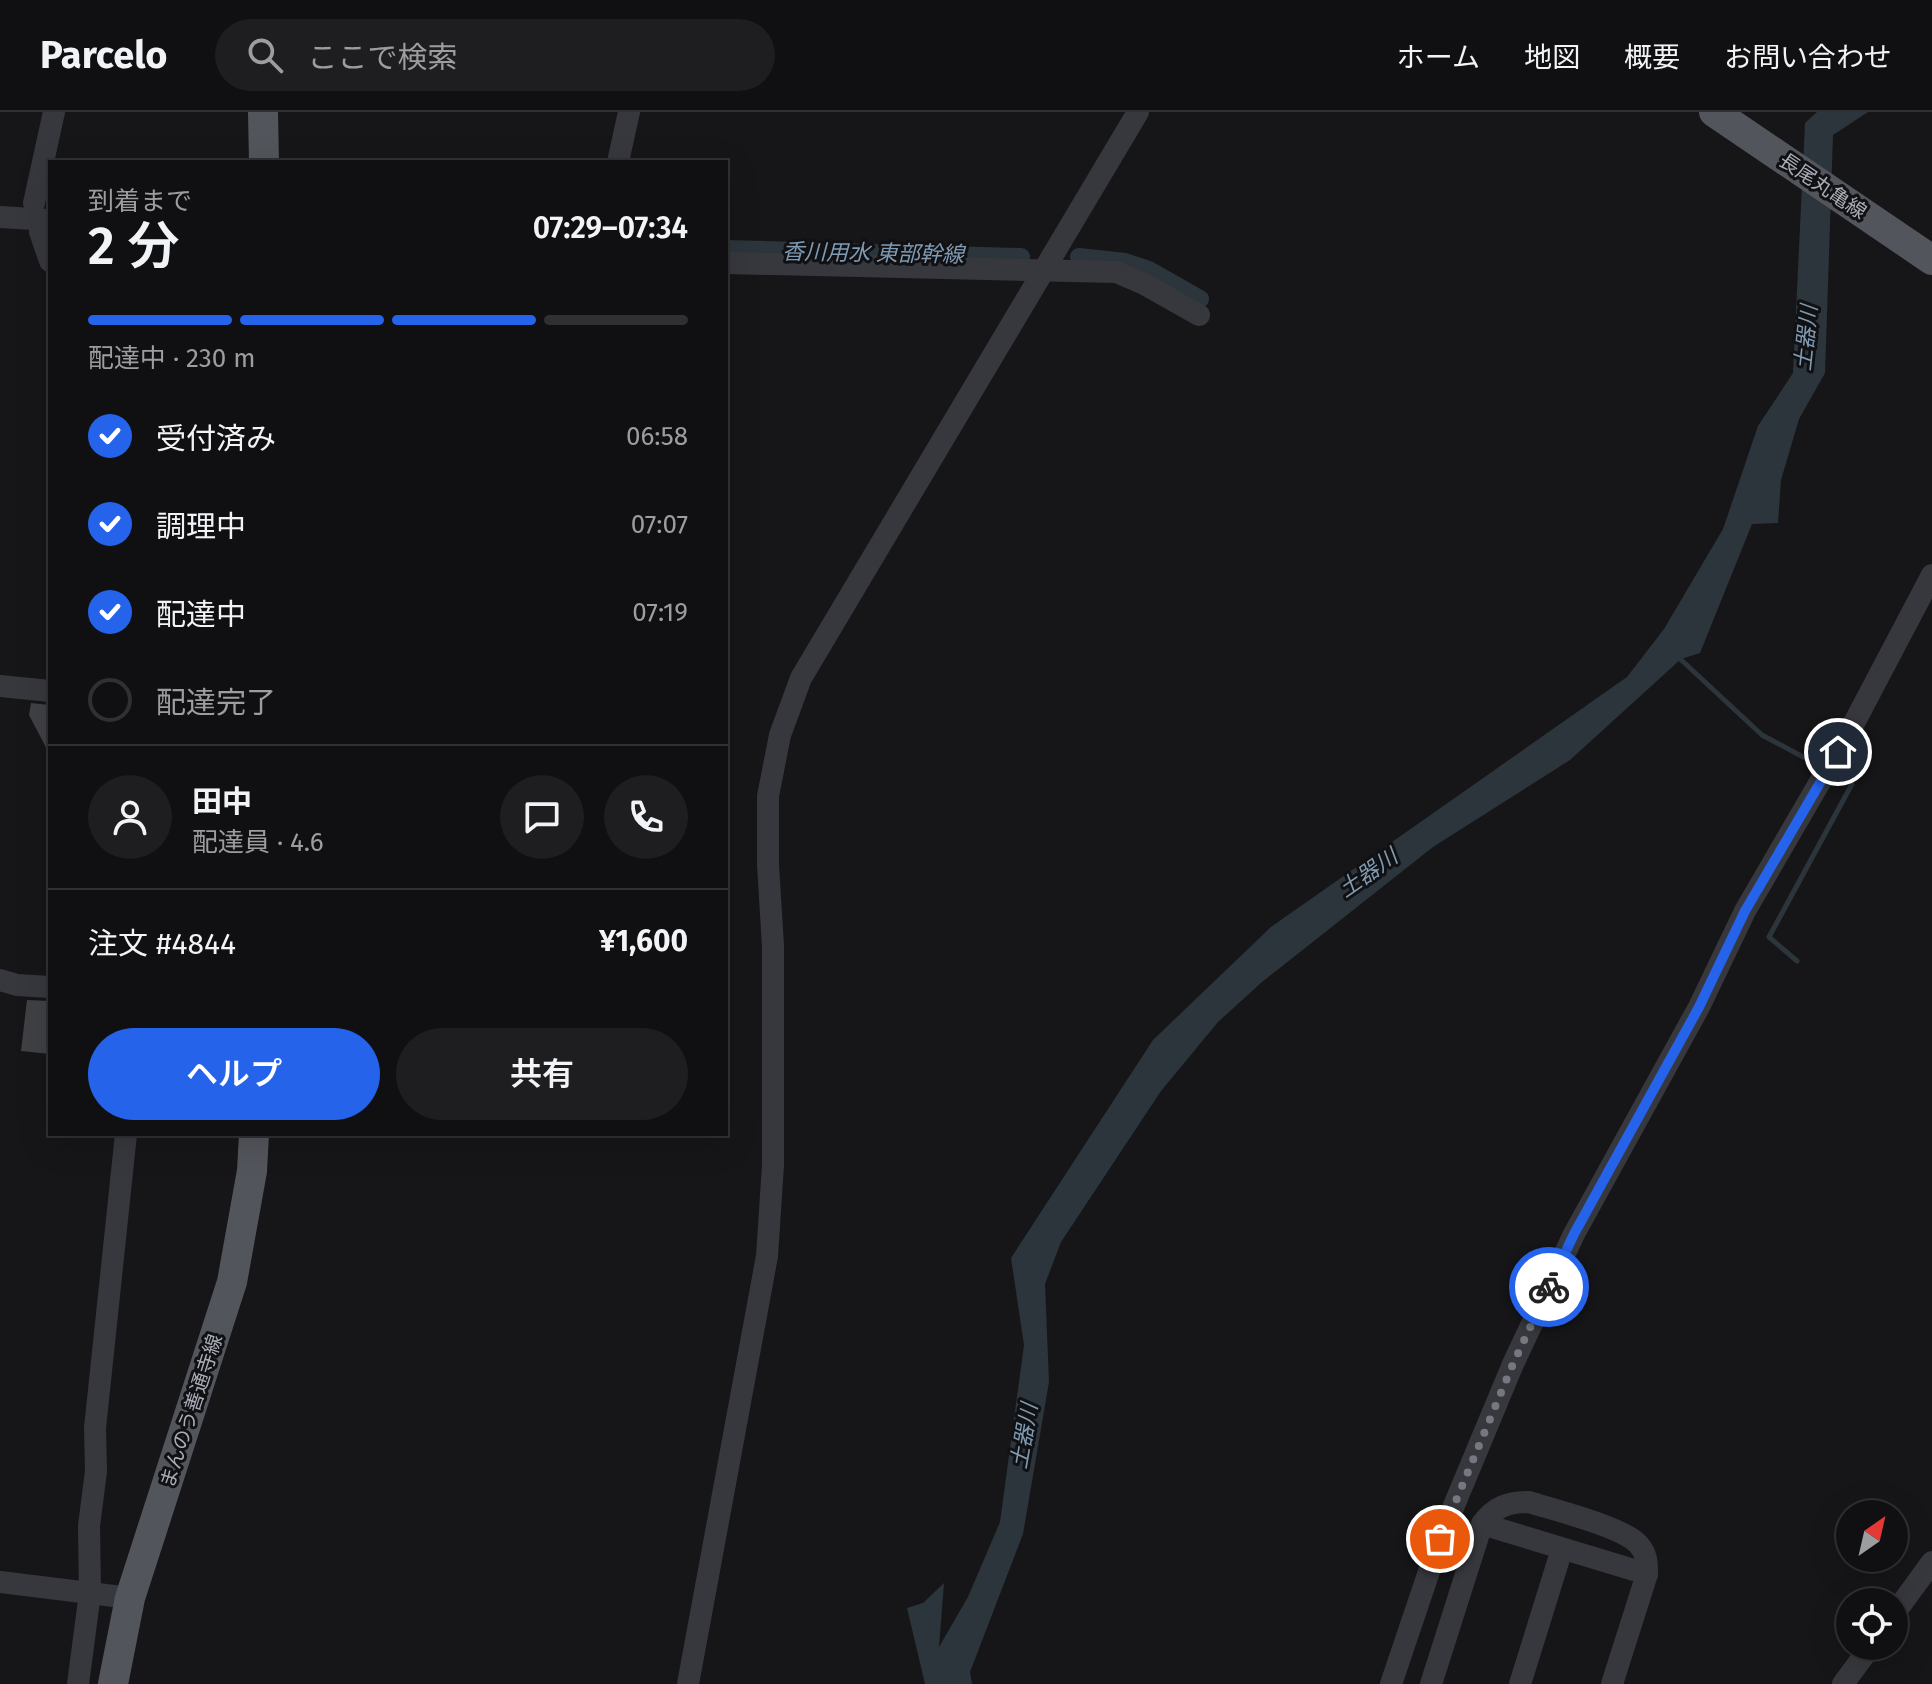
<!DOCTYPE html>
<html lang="ja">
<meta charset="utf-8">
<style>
:root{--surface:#101012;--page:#1e1e20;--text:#f1f3f6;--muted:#9c9d9f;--line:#303032;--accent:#2563eb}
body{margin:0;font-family:"Fira Sans","Noto Sans JP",sans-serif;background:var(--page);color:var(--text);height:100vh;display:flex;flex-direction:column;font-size:30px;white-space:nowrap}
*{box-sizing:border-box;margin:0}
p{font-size:26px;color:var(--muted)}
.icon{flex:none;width:44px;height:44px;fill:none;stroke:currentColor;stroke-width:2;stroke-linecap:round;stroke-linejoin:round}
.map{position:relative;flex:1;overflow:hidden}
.drawer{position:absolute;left:48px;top:48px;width:680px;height:976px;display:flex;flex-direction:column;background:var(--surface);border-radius:0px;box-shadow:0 8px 32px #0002,0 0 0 2px var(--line)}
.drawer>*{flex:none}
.needle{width:52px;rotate:34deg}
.fabs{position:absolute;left:1836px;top:1388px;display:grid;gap:16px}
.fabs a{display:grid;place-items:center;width:72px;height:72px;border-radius:50%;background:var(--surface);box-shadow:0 8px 32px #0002,0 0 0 2px var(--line);font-size:40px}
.pin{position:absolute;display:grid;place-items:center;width:68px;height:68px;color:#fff;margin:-34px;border:4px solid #fff;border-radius:50%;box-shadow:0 2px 8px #0007}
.courier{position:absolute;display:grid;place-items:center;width:80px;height:80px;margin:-40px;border:6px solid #2563eb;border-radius:50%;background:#fff;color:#222;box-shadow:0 2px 10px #0007}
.overview em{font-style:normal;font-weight:600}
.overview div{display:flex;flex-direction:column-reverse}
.overview{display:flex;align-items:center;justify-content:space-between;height:136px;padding:0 40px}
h1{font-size:52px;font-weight:600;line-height:60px}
.bar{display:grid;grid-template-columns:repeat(4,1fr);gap:12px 8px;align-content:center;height:96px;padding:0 40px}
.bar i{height:10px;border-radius:6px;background:var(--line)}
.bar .on{background:var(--accent)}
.bar p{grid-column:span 4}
.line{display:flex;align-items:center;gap:20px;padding:0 40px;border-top:2px solid var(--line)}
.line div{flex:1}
.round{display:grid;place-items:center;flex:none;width:84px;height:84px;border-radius:42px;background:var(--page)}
ol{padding:0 40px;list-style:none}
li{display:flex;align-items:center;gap:24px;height:88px}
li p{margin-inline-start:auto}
li .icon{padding:8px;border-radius:50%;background:var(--accent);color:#fff;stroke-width:4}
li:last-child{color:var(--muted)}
li i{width:44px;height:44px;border:4px solid var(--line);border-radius:50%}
.primary-button{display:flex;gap:16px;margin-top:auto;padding:16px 40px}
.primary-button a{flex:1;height:92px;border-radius:48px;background:var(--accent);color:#fff;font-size:32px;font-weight:600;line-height:92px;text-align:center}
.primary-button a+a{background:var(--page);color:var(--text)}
header{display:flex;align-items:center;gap:48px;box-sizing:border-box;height:112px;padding:0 40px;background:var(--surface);border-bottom:2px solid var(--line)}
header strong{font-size:38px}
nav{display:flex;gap:44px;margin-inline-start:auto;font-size:28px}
.search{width:560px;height:72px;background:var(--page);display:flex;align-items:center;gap:20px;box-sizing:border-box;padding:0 28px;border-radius:44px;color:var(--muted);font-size:30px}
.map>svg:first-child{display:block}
.water{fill:#2c353c}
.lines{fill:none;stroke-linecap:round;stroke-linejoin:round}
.stream{stroke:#2c353c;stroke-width:5}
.canal{stroke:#2c353c;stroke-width:18}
.building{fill:#404145}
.minor{stroke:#37383d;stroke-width:22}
.major{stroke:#53555c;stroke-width:30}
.done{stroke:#757880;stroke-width:8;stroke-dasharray:0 14.4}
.route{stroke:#2563eb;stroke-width:10}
.labels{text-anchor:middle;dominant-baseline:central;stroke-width:6;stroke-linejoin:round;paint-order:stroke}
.street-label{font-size:20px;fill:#a8adb8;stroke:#111113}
.water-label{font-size:22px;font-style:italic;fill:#7f9bb3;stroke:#111113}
</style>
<header>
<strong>Parcelo</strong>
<div class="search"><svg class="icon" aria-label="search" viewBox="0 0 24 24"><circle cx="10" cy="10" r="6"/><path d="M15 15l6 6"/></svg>ここで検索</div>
<nav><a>ホーム</a><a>地図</a><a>概要</a><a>お問い合わせ</a></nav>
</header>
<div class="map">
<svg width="1932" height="1572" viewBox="0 0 1932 1572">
<rect width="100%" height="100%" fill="#161618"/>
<path class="water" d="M1817,0H1868L1833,23L1825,261L1799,307L1781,368L1778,411L1752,412L1700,541L1681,547L1570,648L1433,735L1262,870L1218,910L1161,979L1061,1130L1045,1172L1049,1270L1023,1422L970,1560L972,1572H925L907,1496L923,1491L944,1471L939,1535L968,1485L1000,1410L1024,1233L1011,1146L1153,928L1271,815L1627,565L1664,517L1723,417L1758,314L1793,261L1805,11Z"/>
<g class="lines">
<g class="stream">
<path d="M1677,544L1762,623L1807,647"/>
<path d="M1797,849L1769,825L1852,672L1841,666"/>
</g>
<g class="canal">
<path d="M726,137L1021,145"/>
<path d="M1079,145L1125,150L1149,158L1200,187"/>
</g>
</g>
<g class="building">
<path d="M31,591L50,593V643L29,603Z"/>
<path d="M27,888L50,889V942L21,939Z"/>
</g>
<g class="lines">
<g class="minor">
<path d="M618,50L629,0"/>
<path d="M34,91L54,0"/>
<path d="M0,105L50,108"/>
<path d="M40,120L50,149"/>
<path d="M726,151L1116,160L1144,172L1199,203"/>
<path d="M0,574L50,579"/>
<path d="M0,868L17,873L50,875"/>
<path d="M1482,1412L1647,1462"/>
<path d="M0,1470L130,1486"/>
<path d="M1894,1502L1932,1450"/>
<path d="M78,1572L90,1481L89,1414L96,1359L95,1316L126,1022"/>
<path d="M688,1572L767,1144L773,1053V834L768,753V684L780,623L801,566L1138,0"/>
<path d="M1391,1572L1440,1427L1513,1252L1574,1122L1699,895L1745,799L1853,613L1932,463"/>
<path d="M1431,1572L1482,1412C1494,1395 1508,1390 1529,1390C1554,1398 1624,1415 1639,1433C1647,1442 1647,1451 1647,1462L1612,1572"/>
<path d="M1520,1572L1562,1437"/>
<path d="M1843,1572L1871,1534"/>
</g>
<g class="major">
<path d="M263,0L264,50"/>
<path d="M1714,0L1932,148"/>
<path d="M113,1572L130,1486L232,1170L252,1059L254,1022"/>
</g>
</g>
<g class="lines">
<path class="done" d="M1440,1427L1513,1252L1549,1175"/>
<path class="route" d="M1549,1175L1574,1122L1699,895L1745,799L1838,640"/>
</g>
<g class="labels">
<g class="street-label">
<text transform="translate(1823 74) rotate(34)">長尾丸亀線</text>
<text transform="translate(191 1299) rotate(-72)">まんのう善通寺線</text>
</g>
<g class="water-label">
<text transform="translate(873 141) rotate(1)">香川用水 東部幹線</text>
<text transform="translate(1806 226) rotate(-84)">土器川</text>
<text transform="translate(1368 761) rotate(-35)">土器川</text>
<text transform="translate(1024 1324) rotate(-80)">土器川</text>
</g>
</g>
</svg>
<div class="fabs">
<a><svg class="needle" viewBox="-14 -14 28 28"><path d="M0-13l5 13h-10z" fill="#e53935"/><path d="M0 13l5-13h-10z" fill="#9c9d9f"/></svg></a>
<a><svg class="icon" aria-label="locate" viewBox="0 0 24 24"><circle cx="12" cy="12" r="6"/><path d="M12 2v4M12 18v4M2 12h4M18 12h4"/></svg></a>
</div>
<div class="pin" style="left:1440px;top:1427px;background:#ea580c"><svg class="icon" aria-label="bag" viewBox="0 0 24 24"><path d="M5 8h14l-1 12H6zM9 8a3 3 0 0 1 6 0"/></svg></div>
<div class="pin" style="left:1838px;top:640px;background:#1f2937"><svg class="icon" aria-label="home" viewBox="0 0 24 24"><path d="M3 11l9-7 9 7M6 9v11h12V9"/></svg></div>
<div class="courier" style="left:1549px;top:1175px"><svg class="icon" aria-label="bike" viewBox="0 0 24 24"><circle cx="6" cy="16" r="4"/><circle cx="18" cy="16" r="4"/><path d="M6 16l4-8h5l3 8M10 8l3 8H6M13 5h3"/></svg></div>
<section class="drawer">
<div class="overview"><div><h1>2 分</h1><p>到着まで</p></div><em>07:29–07:34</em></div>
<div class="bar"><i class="on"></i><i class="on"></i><i class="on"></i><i></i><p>配達中 · 230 m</p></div>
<ol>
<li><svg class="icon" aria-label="check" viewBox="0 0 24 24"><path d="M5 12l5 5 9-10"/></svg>受付済み<p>06:58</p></li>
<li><svg class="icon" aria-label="check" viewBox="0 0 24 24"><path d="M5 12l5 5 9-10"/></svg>調理中<p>07:07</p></li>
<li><svg class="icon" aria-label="check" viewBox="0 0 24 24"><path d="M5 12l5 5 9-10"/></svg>配達中<p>07:19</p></li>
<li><i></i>配達完了</li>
</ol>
<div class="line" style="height:144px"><a class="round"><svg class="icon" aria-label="person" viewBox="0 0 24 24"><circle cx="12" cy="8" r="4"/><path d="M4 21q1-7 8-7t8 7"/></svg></a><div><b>田中</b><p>配達員 · 4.6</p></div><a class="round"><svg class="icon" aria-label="chat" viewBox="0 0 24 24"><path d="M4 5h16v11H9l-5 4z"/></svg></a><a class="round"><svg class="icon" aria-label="phone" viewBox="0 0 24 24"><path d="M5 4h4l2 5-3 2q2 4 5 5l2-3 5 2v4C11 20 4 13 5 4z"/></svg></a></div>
<div class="line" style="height:104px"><div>注文 #4844</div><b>¥1,600</b></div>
<div class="primary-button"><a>ヘルプ</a><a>共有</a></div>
</section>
</div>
